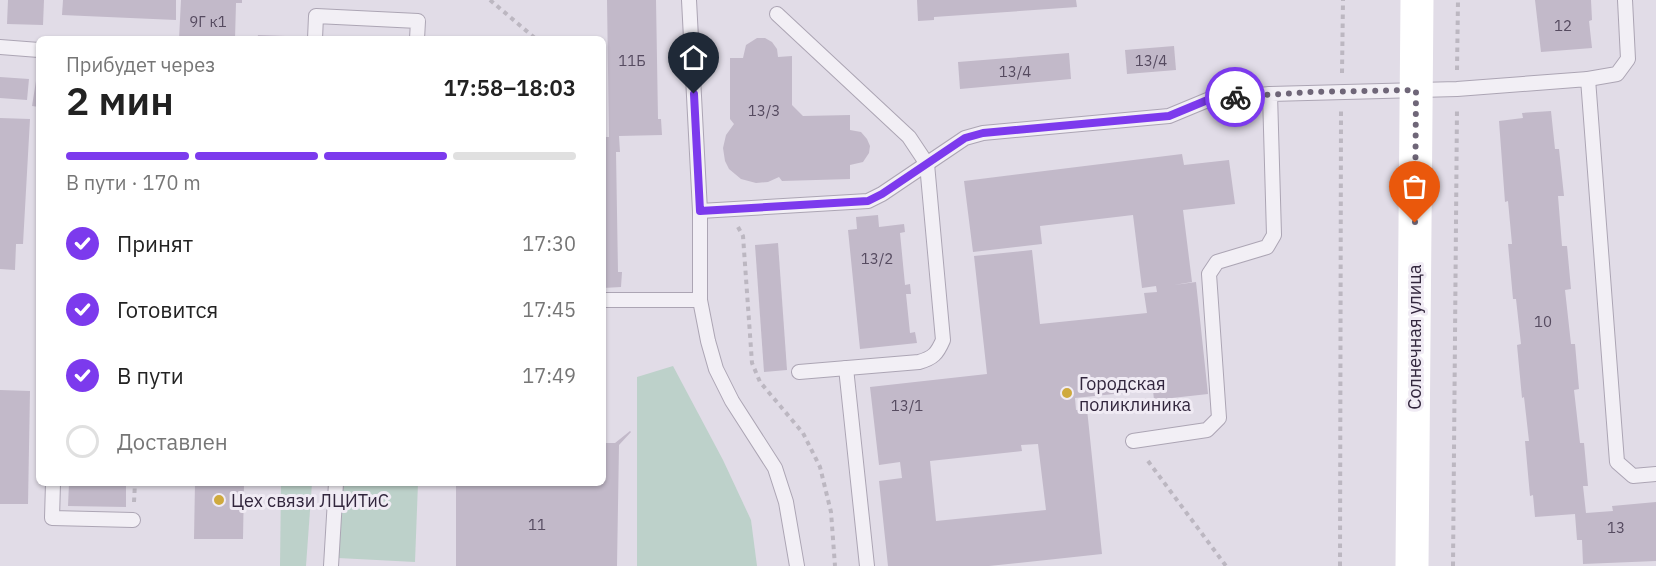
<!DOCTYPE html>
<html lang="ru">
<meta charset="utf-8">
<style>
:root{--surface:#fff;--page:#f2f2f2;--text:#222;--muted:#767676;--line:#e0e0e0;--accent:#7c3aed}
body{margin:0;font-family:"IBM Plex Sans",sans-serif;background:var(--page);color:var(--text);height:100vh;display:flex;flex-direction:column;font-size:22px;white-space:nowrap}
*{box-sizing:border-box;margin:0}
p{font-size:20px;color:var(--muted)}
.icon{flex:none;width:33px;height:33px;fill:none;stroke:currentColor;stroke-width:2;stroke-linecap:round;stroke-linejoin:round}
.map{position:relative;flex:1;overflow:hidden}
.sheet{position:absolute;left:36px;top:36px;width:570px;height:450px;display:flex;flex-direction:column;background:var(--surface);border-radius:9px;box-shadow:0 2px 4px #0004}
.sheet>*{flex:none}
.pin{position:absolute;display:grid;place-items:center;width:51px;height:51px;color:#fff;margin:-62px -26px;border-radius:50% 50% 50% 0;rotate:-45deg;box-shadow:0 0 6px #0007}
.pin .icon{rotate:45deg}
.courier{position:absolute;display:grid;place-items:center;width:60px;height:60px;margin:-30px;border:4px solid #7c3aed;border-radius:50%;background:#fff;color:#222;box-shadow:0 2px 8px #0007}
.headline em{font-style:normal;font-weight:600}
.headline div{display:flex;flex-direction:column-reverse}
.headline{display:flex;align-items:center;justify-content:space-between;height:102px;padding:0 30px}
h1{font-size:39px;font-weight:600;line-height:45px}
.bar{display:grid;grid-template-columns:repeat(4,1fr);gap:9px 6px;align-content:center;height:72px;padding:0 30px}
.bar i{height:8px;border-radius:4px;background:var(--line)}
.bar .active{background:var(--accent)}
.bar p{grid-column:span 4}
ol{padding:0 30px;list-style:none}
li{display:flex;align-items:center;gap:18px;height:66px}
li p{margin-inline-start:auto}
li .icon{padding:6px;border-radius:50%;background:var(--accent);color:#fff;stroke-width:4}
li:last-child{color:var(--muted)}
li i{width:33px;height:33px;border:3px solid var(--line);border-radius:50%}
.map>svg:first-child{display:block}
.green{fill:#bdd1ca}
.building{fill:#c2b9c9;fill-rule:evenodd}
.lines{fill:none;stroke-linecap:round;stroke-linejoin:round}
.lane-casing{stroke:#aca5b4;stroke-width:16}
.path{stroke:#bcb7c1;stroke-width:4;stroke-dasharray:4.5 4.5;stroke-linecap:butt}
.lane{stroke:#f2eff5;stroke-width:14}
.secondary{stroke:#fff;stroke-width:33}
.done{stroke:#6f6678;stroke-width:6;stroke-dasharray:0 10.8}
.route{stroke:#7c3aed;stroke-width:8}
.poi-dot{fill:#cfaa3e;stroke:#f0ebf4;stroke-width:2}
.labels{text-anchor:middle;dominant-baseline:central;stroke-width:6;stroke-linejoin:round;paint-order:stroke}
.number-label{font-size:15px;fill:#564b60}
.street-label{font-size:18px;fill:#32263d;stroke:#f0ebf4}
.poi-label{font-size:18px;fill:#32263d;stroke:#f0ebf4;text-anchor:start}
</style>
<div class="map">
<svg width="1656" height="566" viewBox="0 0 1656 566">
<rect width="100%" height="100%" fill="#e1dce7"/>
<g class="green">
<path d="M673,366L723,460L751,520L757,566H637V377Z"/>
<path d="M281,483H312L306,566H280Z"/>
<path d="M343,483H418L415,562L338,558Z"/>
</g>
<g class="building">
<path d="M8,0H44L43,25L7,24Z"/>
<path d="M63,0H176V20L62,15Z"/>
<path d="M181,0H242V3H236L235,39H179Z"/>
<path d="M607,0H656L658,119H661L662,135L619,136L620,152H616L618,272H622L621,287L603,288V137H609Z"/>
<path d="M917,0H1076L1077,7L934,17V20L918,21Z"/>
<path d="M1535,0H1591L1592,20L1589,21L1592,48L1541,52Z"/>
<path d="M258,35L285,36V39H257Z"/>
<path d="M757,38H765L772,42L777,49L778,57L792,56V105L803,116L850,115V130L861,132L867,139L870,146L869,153L863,162L850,165V179L782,181L779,177L768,182L756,183L741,179L729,169L725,161L723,148L726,135L734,124L730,119V58H743L746,45Z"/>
<path d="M1174,46L1176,70L1127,74L1125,50Z"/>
<path d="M1069,53L1071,79L960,89L958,62Z"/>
<path d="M0,77L29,79L27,100L0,98Z"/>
<path d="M36,81H39V107L32,106Z"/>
<path d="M1551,111L1555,149H1559L1564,196H1558L1562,246H1567L1571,289L1565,290L1571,344H1575L1579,389L1574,390L1580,443H1584L1588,486H1583L1586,513L1613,511L1612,506L1656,502V561L1583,564L1582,540H1577L1575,514L1535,517L1533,495L1530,496L1525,441H1529L1524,397L1522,398L1517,345L1521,344L1516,299H1513L1508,244H1512L1508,201L1505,202L1499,121L1523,118L1522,113Z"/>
<path d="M0,118L30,119L23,244H16L15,270L0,269Z"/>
<path d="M1182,154L1184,165L1229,160L1235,204L1183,210L1192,282L1174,285L1196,282L1208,394L1154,400L1153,390L1075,398L1076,410L1087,409L1102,554L989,566H888L879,481L902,478L900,462L879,465L870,387L987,374L974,256L1032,250L1040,324L1147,313L1144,293L1157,292L1156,286L1142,288L1133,215L1040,226L1042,244L973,252L964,181ZM1038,444L1046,510L936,521L930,461L1022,451L1021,445Z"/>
<path d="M878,215L879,227L904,224L905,232L900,233L905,285L910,284L911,294H906L910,333L915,332L917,343L860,349L848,230L857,229L856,217Z"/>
<path d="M778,243L787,370L764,372L755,245Z"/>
<path d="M0,390L30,391L28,504H0Z"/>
<path d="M630,431L631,432L619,445L617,566H456V483H603V443H615Z"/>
<path d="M69,483H126V507L68,506Z"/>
<path d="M195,483H244L243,539H194Z"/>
</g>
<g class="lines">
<defs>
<g id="lane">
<path d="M689,0L700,211V300L708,341L716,369L732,401L775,468L786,502L797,566"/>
<path d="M777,14L909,137L927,164L943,340C937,354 933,358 919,362L799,372"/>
<path d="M315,39L316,16L418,21L417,39"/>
<path d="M0,47L39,50"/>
<path d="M1588,79L1617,74L1628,59L1625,0"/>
<path d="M700,211L868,201L882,194L965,138L983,133L1169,116L1210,99L1270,94"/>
<path d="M603,300H700"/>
<path d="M846,368L867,566"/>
<path d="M1133,441L1207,430L1219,418L1209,274L1217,262L1267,247L1274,235L1270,94L1457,89L1588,79L1617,462L1633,476L1656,474"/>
<path d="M53,483L52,518L133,520"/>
<path d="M331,566L336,483"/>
</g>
</defs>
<use href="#lane" class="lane-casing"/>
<g class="path">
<path d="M490,0L536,39"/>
<path d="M1457,70L1458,0"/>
<path d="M1342,73L1343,0"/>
<path d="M738,227L743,236L752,363L760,382L803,433L820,467L831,512L835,566"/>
<path d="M1148,461L1226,566"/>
<path d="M134,502L135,483"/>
<path d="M1340,566L1341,111"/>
<path d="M1453,566L1457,108"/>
</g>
<use href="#lane" class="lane"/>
<path class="secondary" d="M1412,566L1417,0"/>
</g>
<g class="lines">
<path class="done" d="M1235,97L1311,92L1416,90L1415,223"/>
<path class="route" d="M694,94L700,211L868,201L882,194L965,138L983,133L1169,116L1210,99L1235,97"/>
</g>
<g class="poi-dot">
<circle cx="1067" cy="393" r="6"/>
<circle cx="219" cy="500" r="6"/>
</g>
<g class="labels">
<g class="number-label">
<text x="208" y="21">9Г к1</text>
<text x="1563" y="25">12</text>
<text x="632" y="60">11Б</text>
<text x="1151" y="60">13/4</text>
<text x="1015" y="71">13/4</text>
<text x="764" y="110">13/3</text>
<text x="877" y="258">13/2</text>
<text x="1543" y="321">10</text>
<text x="907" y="405">13/1</text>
<text x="537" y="524">11</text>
<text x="1616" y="527">13</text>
</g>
<g class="street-label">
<text transform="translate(1414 337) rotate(-90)">Солнечная улица</text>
</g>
<g class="poi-label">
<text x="1079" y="383">Городская<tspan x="1079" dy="21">поликлиника</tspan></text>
<text x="231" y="500">Цех связи ЛЦИТиС</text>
</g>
</g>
</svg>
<div class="pin" style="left:1415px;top:223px;background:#ea580c"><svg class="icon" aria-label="bag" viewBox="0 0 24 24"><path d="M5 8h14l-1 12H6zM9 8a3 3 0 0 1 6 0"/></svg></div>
<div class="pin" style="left:694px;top:94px;background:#1f2937"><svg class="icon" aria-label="home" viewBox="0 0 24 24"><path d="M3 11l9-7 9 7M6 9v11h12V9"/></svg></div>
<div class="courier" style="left:1235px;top:97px"><svg class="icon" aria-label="bike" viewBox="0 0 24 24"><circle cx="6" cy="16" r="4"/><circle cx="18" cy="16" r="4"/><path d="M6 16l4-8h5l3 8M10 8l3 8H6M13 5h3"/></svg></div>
<section class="sheet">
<div class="headline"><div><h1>2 мин</h1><p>Прибудет через</p></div><em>17:58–18:03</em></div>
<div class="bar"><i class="active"></i><i class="active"></i><i class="active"></i><i></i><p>В пути · 170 m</p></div>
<ol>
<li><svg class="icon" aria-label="check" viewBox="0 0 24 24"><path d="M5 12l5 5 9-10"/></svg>Принят<p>17:30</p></li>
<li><svg class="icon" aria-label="check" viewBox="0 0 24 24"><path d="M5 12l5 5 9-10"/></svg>Готовится<p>17:45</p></li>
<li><svg class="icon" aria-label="check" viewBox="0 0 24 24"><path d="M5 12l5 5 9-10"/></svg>В пути<p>17:49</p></li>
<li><i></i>Доставлен</li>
</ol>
</section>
</div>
